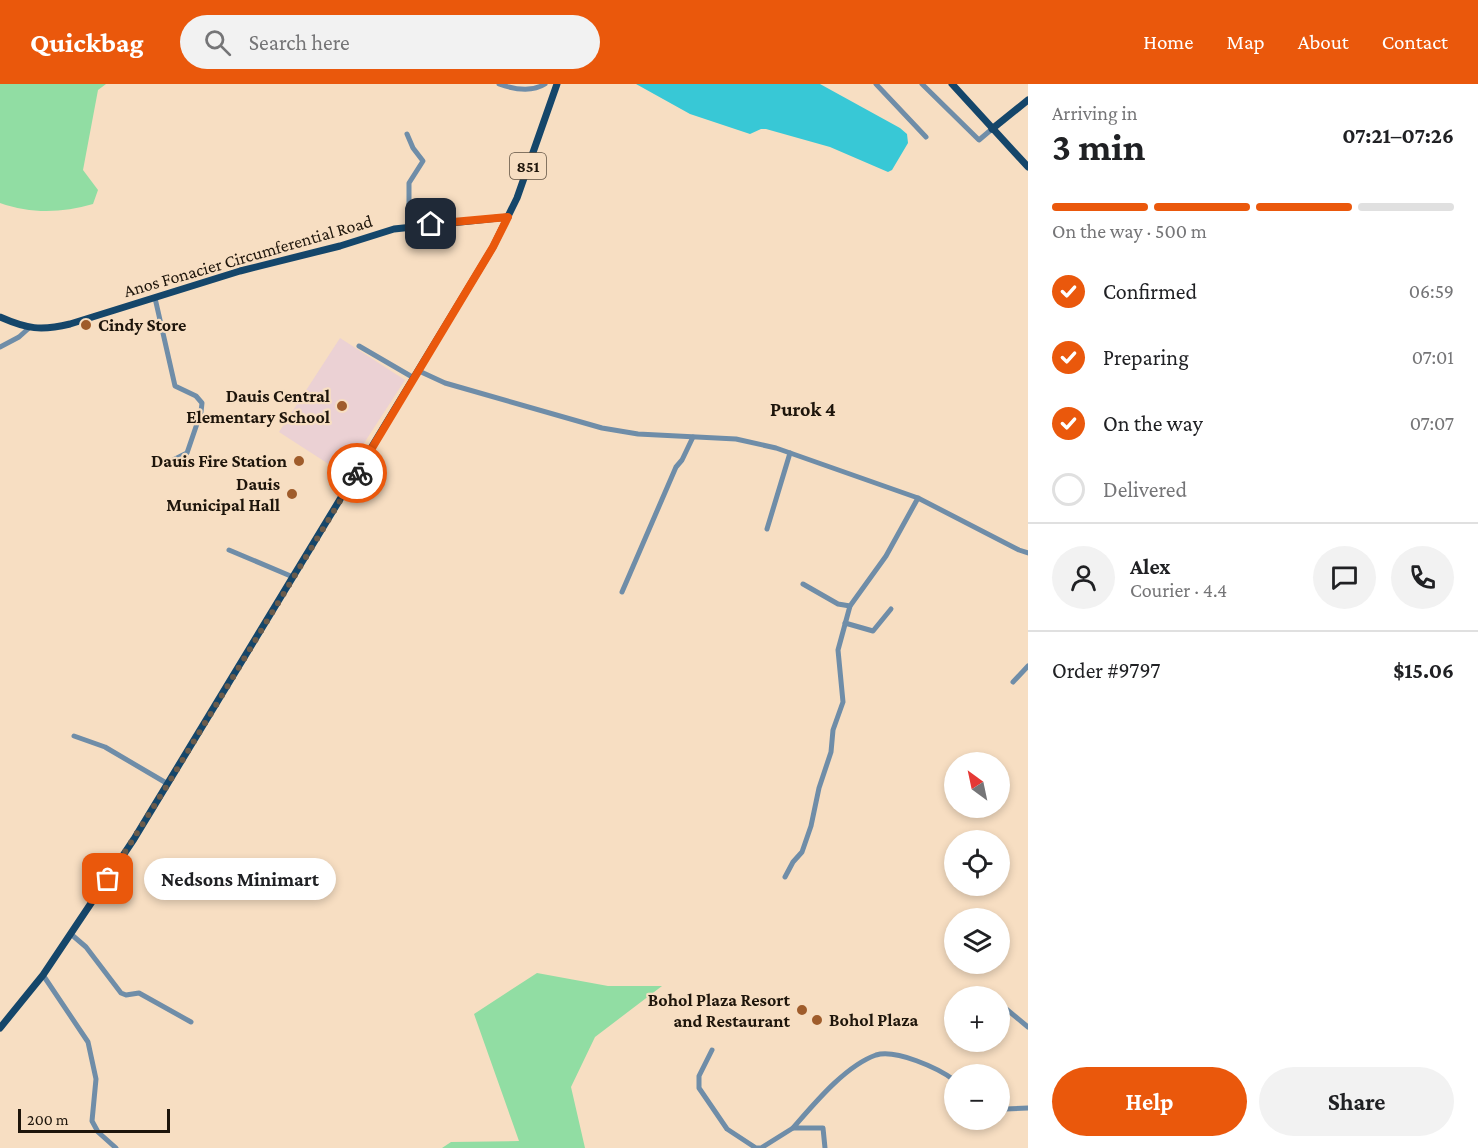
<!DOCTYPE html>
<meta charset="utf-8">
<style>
:root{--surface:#fff;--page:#f2f2f2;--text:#202124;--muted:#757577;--line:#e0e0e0;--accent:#ea580c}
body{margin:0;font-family:"Crimson Pro",serif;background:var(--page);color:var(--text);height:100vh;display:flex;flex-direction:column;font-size:22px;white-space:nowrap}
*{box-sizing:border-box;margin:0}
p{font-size:20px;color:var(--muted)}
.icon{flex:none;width:33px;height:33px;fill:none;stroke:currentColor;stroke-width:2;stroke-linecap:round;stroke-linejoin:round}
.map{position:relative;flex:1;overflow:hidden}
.side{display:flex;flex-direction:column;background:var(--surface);width:450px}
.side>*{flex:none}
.needle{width:39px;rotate:327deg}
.fabs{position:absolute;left:944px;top:668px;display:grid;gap:12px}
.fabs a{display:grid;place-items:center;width:66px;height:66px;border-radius:50%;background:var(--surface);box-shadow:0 3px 9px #0003;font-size:30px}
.scale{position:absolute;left:18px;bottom:15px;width:152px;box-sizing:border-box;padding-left:6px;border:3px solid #1e150b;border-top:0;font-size:16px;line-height:21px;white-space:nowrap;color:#1e150b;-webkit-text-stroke:4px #f7dec2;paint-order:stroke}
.pin{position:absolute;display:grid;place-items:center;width:51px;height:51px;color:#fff;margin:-26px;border-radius:12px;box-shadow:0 3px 9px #0006}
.courier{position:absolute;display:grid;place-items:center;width:60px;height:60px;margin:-30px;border:4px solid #ea580c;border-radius:50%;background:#fff;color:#222;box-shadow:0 2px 8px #0007}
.bubble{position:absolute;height:42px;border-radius:21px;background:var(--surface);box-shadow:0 3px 9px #0003;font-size:20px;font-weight:700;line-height:42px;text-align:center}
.overview em{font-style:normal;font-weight:700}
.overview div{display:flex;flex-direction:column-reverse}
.overview{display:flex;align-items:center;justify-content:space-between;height:102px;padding:0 24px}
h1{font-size:39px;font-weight:700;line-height:45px}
.bar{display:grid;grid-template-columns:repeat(4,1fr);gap:9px 6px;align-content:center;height:72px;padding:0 24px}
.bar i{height:8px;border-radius:4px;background:var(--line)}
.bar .active{background:var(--accent)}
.bar p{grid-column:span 4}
.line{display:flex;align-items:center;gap:15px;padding:0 24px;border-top:2px solid var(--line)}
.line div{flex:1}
.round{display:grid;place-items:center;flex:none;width:63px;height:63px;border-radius:32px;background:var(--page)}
ol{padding:0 24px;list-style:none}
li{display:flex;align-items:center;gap:18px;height:66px}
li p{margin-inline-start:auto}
li .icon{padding:6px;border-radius:50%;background:var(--accent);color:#fff;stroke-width:4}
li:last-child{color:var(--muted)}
li i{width:33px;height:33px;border:3px solid var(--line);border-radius:50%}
.button{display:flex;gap:12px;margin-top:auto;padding:12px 24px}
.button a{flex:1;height:69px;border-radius:36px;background:var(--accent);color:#fff;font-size:24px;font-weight:700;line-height:69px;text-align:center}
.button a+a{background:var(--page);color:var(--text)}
header{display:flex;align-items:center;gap:36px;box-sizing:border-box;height:84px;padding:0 30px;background:var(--accent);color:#fff}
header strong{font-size:28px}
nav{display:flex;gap:33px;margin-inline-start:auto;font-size:21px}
.search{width:420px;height:54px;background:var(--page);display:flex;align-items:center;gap:15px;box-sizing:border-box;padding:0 21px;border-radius:33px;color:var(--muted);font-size:22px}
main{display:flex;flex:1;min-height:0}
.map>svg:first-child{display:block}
.education{fill:#ebd1d4}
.green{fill:#91dda3}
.water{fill:#38c8d6}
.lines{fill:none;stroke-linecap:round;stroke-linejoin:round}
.minor{stroke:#6f8da8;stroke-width:5}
.major{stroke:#15466a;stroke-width:7}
.done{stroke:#6a5b4b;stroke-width:6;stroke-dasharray:0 10.8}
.route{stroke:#ea580c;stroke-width:8}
.poi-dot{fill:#9f5c2b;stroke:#f7dec2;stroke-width:2}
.labels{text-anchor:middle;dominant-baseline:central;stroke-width:4.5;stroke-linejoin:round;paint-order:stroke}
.shield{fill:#f7dec2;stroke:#5f5142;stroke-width:1.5}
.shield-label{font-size:16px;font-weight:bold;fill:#1e150b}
.street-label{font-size:18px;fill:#1e150b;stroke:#f7dec2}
.poi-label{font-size:18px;font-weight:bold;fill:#1e150b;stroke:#f7dec2;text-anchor:end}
.neighbourhood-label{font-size:20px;font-weight:bold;fill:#1e150b;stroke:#f7dec2}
</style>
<header>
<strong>Quickbag</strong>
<div class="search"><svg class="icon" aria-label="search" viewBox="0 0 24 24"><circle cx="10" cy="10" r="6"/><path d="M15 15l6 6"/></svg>Search here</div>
<nav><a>Home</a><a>Map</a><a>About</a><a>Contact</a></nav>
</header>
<main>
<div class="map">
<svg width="1028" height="1064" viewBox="0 0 1028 1064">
<rect width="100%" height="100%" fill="#f7dec2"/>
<path class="education" d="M340,254L405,296L344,390L279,348Z"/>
<g class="green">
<path d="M0,0H106L98,6L83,86L98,106L93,120C62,129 31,130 0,119Z"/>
<path d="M537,889L608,902H662L595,953L571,1003L585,1064H442L451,1058L519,1057L474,930Z"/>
</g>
<path class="water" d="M636,0H820L900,44L907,50L908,59L892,86L888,88L830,63L766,45H761L750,50L690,30Z"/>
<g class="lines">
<g class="minor">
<path d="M499,0C513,5 531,9 545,0"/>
<path d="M876,0L926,53"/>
<path d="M922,0L979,56L992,45"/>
<path d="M407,50L413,64L423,77L409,99V142"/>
<path d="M155,214L175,302L196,312L202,319L201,328L187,369L173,376"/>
<path d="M359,262L414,294"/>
<path d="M0,263L19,253L29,244"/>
<path d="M419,287L445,299L602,344L638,350L736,355L776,364L918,414L1019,466L1028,469"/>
<path d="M767,445L790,369"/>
<path d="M229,466L293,493"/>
<path d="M803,500L838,520L850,522"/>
<path d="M622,508L676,383L682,376L693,353"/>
<path d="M845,539L873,547L891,525"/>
<path d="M1013,598L1028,582"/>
<path d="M74,652L105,663L168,700"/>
<path d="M785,793L793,778L802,768L811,742L819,704L831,668L833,646L843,618L838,566L850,522L886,472L918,414"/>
<path d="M72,851L86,863L121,909L126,911L139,909L191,938"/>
<path d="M43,891L88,958L96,995L92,1037L98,1048L116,1064"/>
<path d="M988,910L991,912"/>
<path d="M999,919L1028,943"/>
<path d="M712,966L699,992V1004L727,1045L756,1064H761L793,1044"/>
<path d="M999,1023L1005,1025L1028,1024"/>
<path d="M825,1064L823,1044H793C814,1020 845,982 876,971C896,965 938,984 954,996"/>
</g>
<g class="major">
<path d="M952,0L1028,83"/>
<path d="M992,45L1028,16"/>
<path d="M0,233C27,245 41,247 70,240L240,187L340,162L394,145L508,133"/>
<path d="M0,944L43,891L134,755L493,163L517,114L557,0"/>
</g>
</g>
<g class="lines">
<path class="done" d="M108,795L168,700L357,389"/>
<path class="route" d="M357,389L493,163L508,133L431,140"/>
</g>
<g class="poi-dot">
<circle cx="86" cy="241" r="6"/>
<circle cx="342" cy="322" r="6"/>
<circle cx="299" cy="377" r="6"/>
<circle cx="292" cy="410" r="6"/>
<circle cx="802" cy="926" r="6"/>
<circle cx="817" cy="936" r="6"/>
</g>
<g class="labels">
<rect class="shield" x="510" y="69" width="36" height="26" rx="4.5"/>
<g class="shield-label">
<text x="528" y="82">851</text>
</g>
<g class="street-label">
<text transform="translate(248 172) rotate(-16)">Anos Fonacier Circumferential Road</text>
</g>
<g class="poi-label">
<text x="98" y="241" text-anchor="start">Cindy Store</text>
<text x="330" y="312">Dauis Central<tspan x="330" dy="21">Elementary School</tspan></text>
<text x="287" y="377">Dauis Fire Station</text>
<text x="280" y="400">Dauis<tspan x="280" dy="21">Municipal Hall</tspan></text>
<text x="790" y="916">Bohol Plaza Resort<tspan x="790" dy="21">and Restaurant</tspan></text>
<text x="829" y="936" text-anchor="start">Bohol Plaza</text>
</g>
<g class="neighbourhood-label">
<text x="803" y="325">Purok 4</text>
</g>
</g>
</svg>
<div class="fabs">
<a><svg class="needle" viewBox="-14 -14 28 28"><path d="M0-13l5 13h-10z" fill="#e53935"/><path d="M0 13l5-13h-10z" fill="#757577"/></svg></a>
<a><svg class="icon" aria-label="locate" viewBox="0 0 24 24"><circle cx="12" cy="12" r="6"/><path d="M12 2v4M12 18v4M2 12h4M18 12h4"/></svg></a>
<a><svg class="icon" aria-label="layers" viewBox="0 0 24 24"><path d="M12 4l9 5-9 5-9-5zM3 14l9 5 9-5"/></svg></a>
<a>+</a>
<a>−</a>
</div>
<div class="scale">200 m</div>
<div class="pin" style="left:108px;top:795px;background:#ea580c"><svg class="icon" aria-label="bag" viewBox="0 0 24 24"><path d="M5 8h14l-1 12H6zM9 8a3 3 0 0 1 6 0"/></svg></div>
<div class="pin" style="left:431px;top:140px;background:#1f2937"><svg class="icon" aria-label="home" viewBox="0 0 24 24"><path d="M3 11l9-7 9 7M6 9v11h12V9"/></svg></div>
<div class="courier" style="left:357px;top:389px"><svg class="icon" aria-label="bike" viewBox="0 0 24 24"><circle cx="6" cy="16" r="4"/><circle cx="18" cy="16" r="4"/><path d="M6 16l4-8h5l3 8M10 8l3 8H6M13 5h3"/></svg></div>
<div class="bubble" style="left:144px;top:774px;width:192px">Nedsons Minimart</div>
</div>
<section class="side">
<div class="overview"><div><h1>3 min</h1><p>Arriving in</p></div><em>07:21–07:26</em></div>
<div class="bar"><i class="active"></i><i class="active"></i><i class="active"></i><i></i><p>On the way · 500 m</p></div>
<ol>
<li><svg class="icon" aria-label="check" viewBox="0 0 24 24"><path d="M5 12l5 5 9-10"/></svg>Confirmed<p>06:59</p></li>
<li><svg class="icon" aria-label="check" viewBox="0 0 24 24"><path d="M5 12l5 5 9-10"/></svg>Preparing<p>07:01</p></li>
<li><svg class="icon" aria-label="check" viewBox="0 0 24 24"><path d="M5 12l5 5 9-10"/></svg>On the way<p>07:07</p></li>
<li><i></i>Delivered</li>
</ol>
<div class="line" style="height:108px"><a class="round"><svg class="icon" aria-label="person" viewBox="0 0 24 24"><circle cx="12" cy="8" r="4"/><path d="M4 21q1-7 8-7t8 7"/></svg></a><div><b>Alex</b><p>Courier · 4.4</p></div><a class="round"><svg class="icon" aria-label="chat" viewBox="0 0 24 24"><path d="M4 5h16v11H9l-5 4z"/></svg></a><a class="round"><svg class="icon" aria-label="phone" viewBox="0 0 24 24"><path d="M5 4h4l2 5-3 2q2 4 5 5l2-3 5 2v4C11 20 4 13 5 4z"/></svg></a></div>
<div class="line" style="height:78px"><div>Order #9797</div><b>$15.06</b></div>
<div class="button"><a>Help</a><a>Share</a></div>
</section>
</main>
